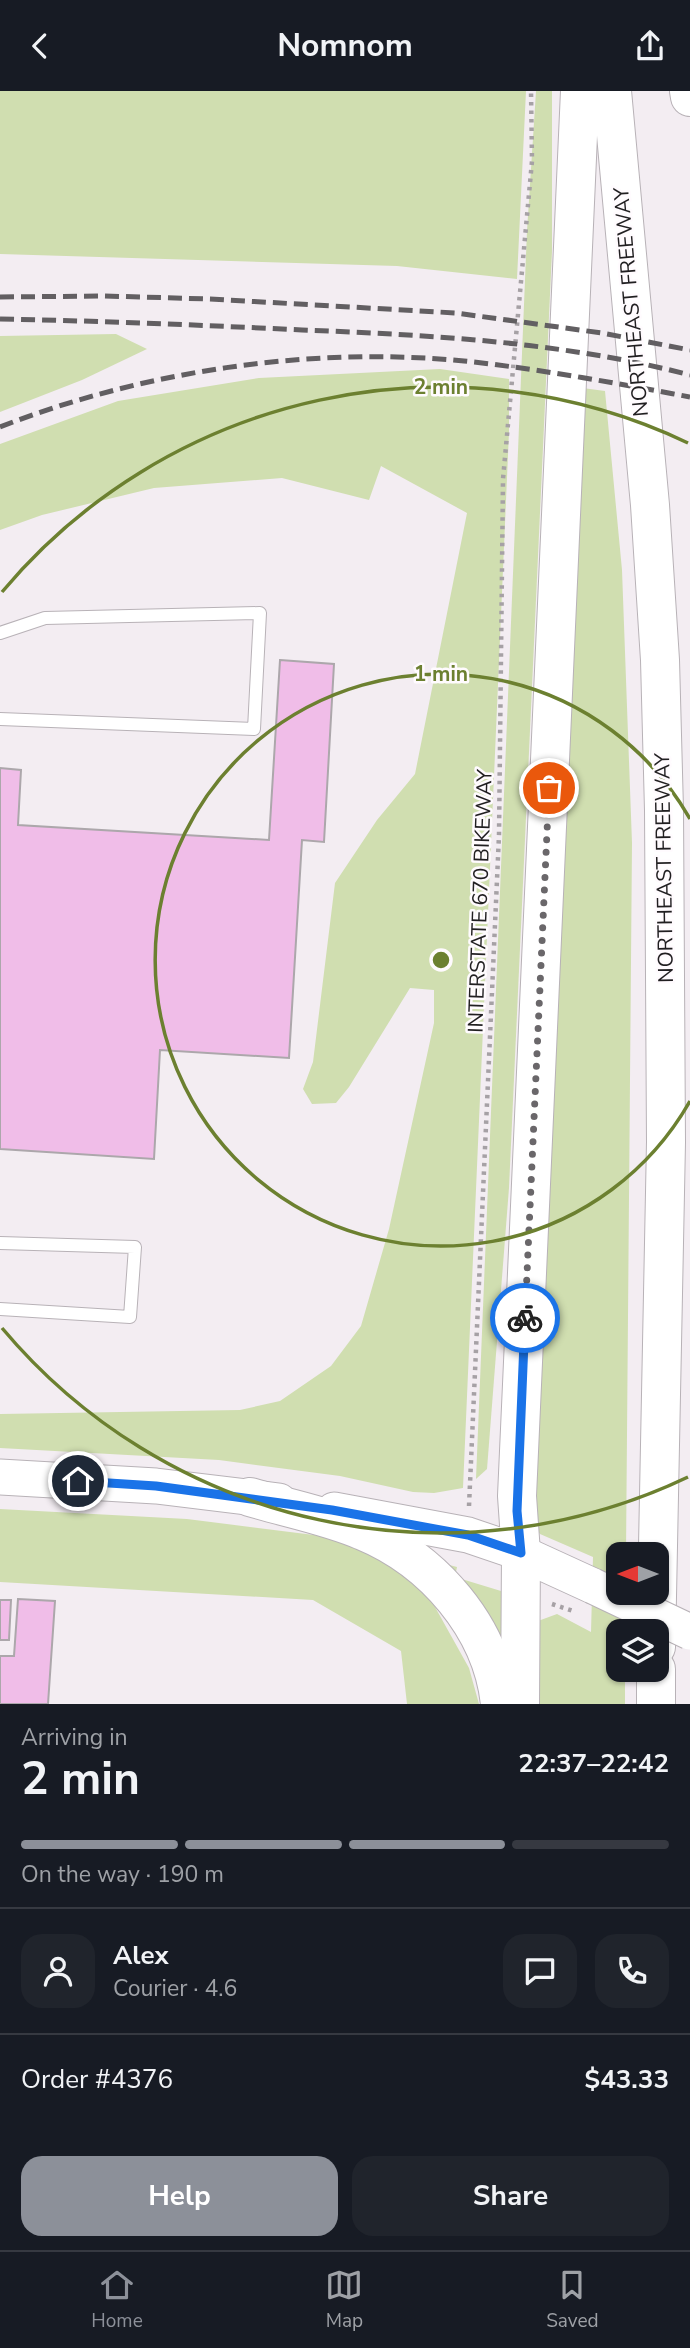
<!DOCTYPE html>
<meta charset="utf-8">
<style>
:root{--surface:#171b24;--page:#20242c;--text:#f1f3f6;--muted:#9ea1a6;--line:#363941;--accent:#8c9099}
body{margin:0;font-family:"Nunito Sans",sans-serif;background:var(--page);color:var(--text);height:100vh;display:flex;flex-direction:column;font-size:26px;white-space:nowrap}
*{box-sizing:border-box;margin:0}
p{font-size:23px;color:var(--muted)}
.icon{flex:none;width:38px;height:38px;fill:none;stroke:currentColor;stroke-width:2;stroke-linecap:round;stroke-linejoin:round}
.map{position:relative;height:1613px;overflow:hidden}
.drawer{display:flex;flex-direction:column;background:var(--surface);flex:1}
.drawer>*{flex:none}
.needle{width:46px;rotate:270deg}
.controls{position:absolute;left:606px;top:1451px;display:grid;gap:14px}
.controls a{display:grid;place-items:center;width:63px;height:63px;border-radius:14px;background:var(--surface);box-shadow:0 2px 5px #0004;font-size:35px}
.pin{position:absolute;display:grid;place-items:center;width:60px;height:60px;color:#fff;margin:-30px;border:4px solid #fff;border-radius:50%;box-shadow:0 2px 7px #0007}
.courier{position:absolute;display:grid;place-items:center;width:70px;height:70px;margin:-35px;border:5px solid #1a73e8;border-radius:50%;background:#fff;color:#222;box-shadow:0 2px 9px #0007}
.summary em{font-style:normal;font-weight:700}
.summary div{display:flex;flex-direction:column-reverse}
.summary{display:flex;align-items:center;justify-content:space-between;height:119px;padding:0 21px}
h1{font-size:46px;font-weight:700;line-height:52px}
.bar{display:grid;grid-template-columns:repeat(4,1fr);gap:10px 7px;align-content:center;height:84px;padding:0 21px}
.bar i{height:9px;border-radius:5px;background:var(--line)}
.bar .on{background:var(--accent)}
.bar p{grid-column:span 4}
.line{display:flex;align-items:center;gap:18px;padding:0 21px;border-top:2px solid var(--line)}
.line div{flex:1}
.round{display:grid;place-items:center;flex:none;width:74px;height:74px;border-radius:21px;background:var(--page)}
.cta{display:flex;gap:14px;margin-top:auto;padding:14px 21px}
.cta a{flex:1;height:80px;border-radius:21px;background:var(--accent);color:#fff;font-size:28px;font-weight:700;line-height:80px;text-align:center}
.cta a+a{background:var(--page);color:var(--text)}
header{display:flex;justify-content:space-between;align-items:center;height:91px;padding:0 21px;background:var(--surface);font-size:32px;font-weight:700}
.tab-bar{display:flex;justify-content:space-around;align-items:center;height:98px;border-top:2px solid var(--line);background:var(--surface);font-size:19px;color:var(--muted)}
.tab-bar a{display:grid;justify-items:center;gap:4px}
.tab-bar .on{color:var(--accent)}
.map>svg:first-child{display:block}
.green{fill:#d0deb0}
.building{fill:#f0bde8;stroke:#aca7ab;stroke-width:2}
.lines{fill:none;stroke-linecap:round;stroke-linejoin:round}
.lane-casing{stroke:#b8b2b7;stroke-width:14}
.secondary-casing{stroke:#b8b2b7;stroke-width:37}
.highway-casing{stroke:#b8b2b7;stroke-width:40}
.path{stroke:#a6a1a5;stroke-width:4.5;stroke-dasharray:3.5 5;stroke-linecap:butt}
.lane{stroke:#fff;stroke-width:12}
.secondary{stroke:#fff;stroke-width:35}
.highway{stroke:#fff;stroke-width:38}
.rail{stroke:#625f62;stroke-width:5;stroke-dasharray:14 7;stroke-linecap:butt}
.secondary-bridge-casing{stroke:#b8b2b7;stroke-width:37;stroke-linecap:butt}
.secondary-bridge{stroke:#fff;stroke-width:35}
.done{stroke:#6a676a;stroke-width:7;stroke-dasharray:0 12.6}
.route{stroke:#1a73e8;stroke-width:9}
.ring{fill:none;stroke:#6c8030;stroke-width:3.5}
.labels{text-anchor:middle;dominant-baseline:central;stroke-width:5;stroke-linejoin:round;paint-order:stroke}
.street-label{font-size:21px;fill:#211f21;stroke:#fffbfe}
.centre{fill:#6c8030;stroke:#fffbfe;stroke-width:3.5}
.ring-label{font-size:21px;text-anchor:middle;font-weight:bold;fill:#6c8030;stroke:#fffbfe;stroke-width:5;stroke-linejoin:round;paint-order:stroke}
</style>
<header><svg class="icon" aria-label="back" viewBox="0 0 24 24"><path d="M15 5l-7 7 7 7"/></svg>Nomnom<svg class="icon" aria-label="share" viewBox="0 0 24 24"><path d="M12 15V3M7 8l5-5 5 5M5 13v7h14v-7"/></svg></header>
<div class="map">
<svg width="690" height="1613" viewBox="0 0 690 1613">
<rect width="100%" height="100%" fill="#f3edf2"/>
<g class="green">
<path d="M0,0H526L517,188L397,175L0,163Z"/>
<path d="M536,0H552V160L509,1097L487,1378L476,1388L527,140Z"/>
<path d="M116,243L147,258L82,289L0,321V245Z"/>
<path d="M440,278L509,288V341L463,1397L434,1402L413,1401L340,1385L219,1369L0,1357V1323L240,1319L280,1310L331,1275L361,1235L389,1138L434,932V899L410,897L349,996L336,1012L312,1013L303,998L313,971L335,792L377,729L415,683L467,422L381,375L369,409L282,387L154,397L42,424L0,439V353L118,310L259,287Z"/>
<path d="M575,296L605,300L622,479L632,752L626,1463H618V1502H625V1540H618V1578L625,1579V1613H536L538,1530L557,1523L591,1541L593,1466L540,1443L531,1430Z"/>
<path d="M0,1418L187,1428L322,1445L371,1459L430,1507L469,1577L479,1613H407L401,1560L313,1509L0,1491Z"/>
<path d="M434,1470L457,1476L455,1486L501,1500L502,1577Z"/>
</g>
<g class="building">
<path d="M280,569L334,573L324,751L302,749L289,967L160,959L154,1068L0,1058V677L21,679L18,734L269,749Z"/>
<path d="M18,1508L55,1510L48,1613H0V1565H14Z"/>
<path d="M0,1509H11L9,1549H0Z"/>
</g>
<g class="lines">
<defs>
<g id="lane">
<path d="M0,542L45,527L260,522L254,638L0,628"/>
<path d="M0,1152L135,1156L130,1226L0,1218"/>
</g>
<g id="secondary">
<path d="M0,1386L156,1395L279,1410"/>
<path d="M334,1419L468,1444L521,1462L593,1495"/>
</g>
<g id="highway">
<path d="M612,0L650,414L660,569L664,719L666,1051L656,1556"/>
<path d="M689,0L690,6"/>
<path d="M250,1406C286,1417 329,1425 363,1440C433,1469 492,1536 500,1613"/>
<path d="M520,1613L521,1462L517,1405L580,0"/>
<path d="M656,1613V1578"/>
</g>
</defs>
<use href="#lane" class="lane-casing"/>
<use href="#secondary" class="secondary-casing"/>
<use href="#highway" class="highway-casing"/>
<g class="path">
<path d="M469,1415L499,744L503,388L532,70L531,0"/>
<path d="M552,1513L573,1520"/>
</g>
<use href="#lane" class="lane"/>
<use href="#secondary" class="secondary"/>
<use href="#highway" class="highway"/>
<g class="rail">
<path d="M0,206L104,205L210,208L456,222L602,242L690,259"/>
<path d="M0,228C101,230 201,234 302,239C432,244 563,251 690,284"/>
<path d="M0,336C143,280 311,255 464,270C540,278 615,292 690,306"/>
</g>
<defs>
<path id="secondary-bridge" d="M593,1495L690,1541"/>
</defs>
<use href="#secondary-bridge" class="secondary-bridge-casing"/>
<use href="#secondary-bridge" class="secondary-bridge"/>
</g>
<g class="lines">
<path class="done" d="M525,1227L549,697"/>
<path class="route" d="M78,1390L156,1395L332,1419L468,1444L521,1462L517,1420L525,1227"/>
</g>
<g class="ring">
<path d="M690 1010A286 286 0 1 1 690 728"/>
<path d="M688 1386A573 573 0 0 1 2 1237M2 501A573 573 0 0 1 688 352"/>
</g>
<g class="labels">
<g class="street-label">
<text transform="translate(631 211) rotate(-95)">NORTHEAST FREEWAY</text>
<text transform="translate(664 777) rotate(-91)">NORTHEAST FREEWAY</text>
<text transform="translate(480 810) rotate(-88)">INTERSTATE 670 BIKEWAY</text>
</g>
</g>
<circle cx="441" cy="869" r="10" class="centre"/>
<g class="ring-label">
<text x="441" y="303">2 min</text>
<text x="441" y="590">1 min</text>
</g>
</svg>
<div class="controls">
<a><svg class="needle" viewBox="-14 -14 28 28"><path d="M0-13l5 13h-10z" fill="#e53935"/><path d="M0 13l5-13h-10z" fill="#9ea1a6"/></svg></a>
<a><svg class="icon" aria-label="layers" viewBox="0 0 24 24"><path d="M12 4l9 5-9 5-9-5zM3 14l9 5 9-5"/></svg></a>
</div>
<div class="pin" style="left:549px;top:697px;background:#ea580c"><svg class="icon" aria-label="bag" viewBox="0 0 24 24"><path d="M5 8h14l-1 12H6zM9 8a3 3 0 0 1 6 0"/></svg></div>
<div class="pin" style="left:78px;top:1390px;background:#1f2937"><svg class="icon" aria-label="home" viewBox="0 0 24 24"><path d="M3 11l9-7 9 7M6 9v11h12V9"/></svg></div>
<div class="courier" style="left:525px;top:1227px"><svg class="icon" aria-label="bike" viewBox="0 0 24 24"><circle cx="6" cy="16" r="4"/><circle cx="18" cy="16" r="4"/><path d="M6 16l4-8h5l3 8M10 8l3 8H6M13 5h3"/></svg></div>
</div>
<section class="drawer">
<div class="summary"><div><h1>2 min</h1><p>Arriving in</p></div><em>22:37–22:42</em></div>
<div class="bar"><i class="on"></i><i class="on"></i><i class="on"></i><i></i><p>On the way · 190 m</p></div>
<div class="line" style="height:126px"><a class="round"><svg class="icon" aria-label="person" viewBox="0 0 24 24"><circle cx="12" cy="8" r="4"/><path d="M4 21q1-7 8-7t8 7"/></svg></a><div><b>Alex</b><p>Courier · 4.6</p></div><a class="round"><svg class="icon" aria-label="chat" viewBox="0 0 24 24"><path d="M4 5h16v11H9l-5 4z"/></svg></a><a class="round"><svg class="icon" aria-label="phone" viewBox="0 0 24 24"><path d="M5 4h4l2 5-3 2q2 4 5 5l2-3 5 2v4C11 20 4 13 5 4z"/></svg></a></div>
<div class="line" style="height:91px"><div>Order #4376</div><b>$43.33</b></div>
<div class="cta"><a>Help</a><a>Share</a></div>
</section>
<nav class="tab-bar">
<a class="on"><svg class="icon" aria-label="home" viewBox="0 0 24 24"><path d="M3 11l9-7 9 7M6 9v11h12V9"/></svg>Home</a>
<a><svg class="icon" aria-label="map" viewBox="0 0 24 24"><path d="M3 6l6-2 6 2 6-2v14l-6 2-6-2-6 2zM9 4v14M15 6v14"/></svg>Map</a>
<a><svg class="icon" aria-label="saved" viewBox="0 0 24 24"><path d="M7 4h10v16l-5-4-5 4z"/></svg>Saved</a>
</nav>
